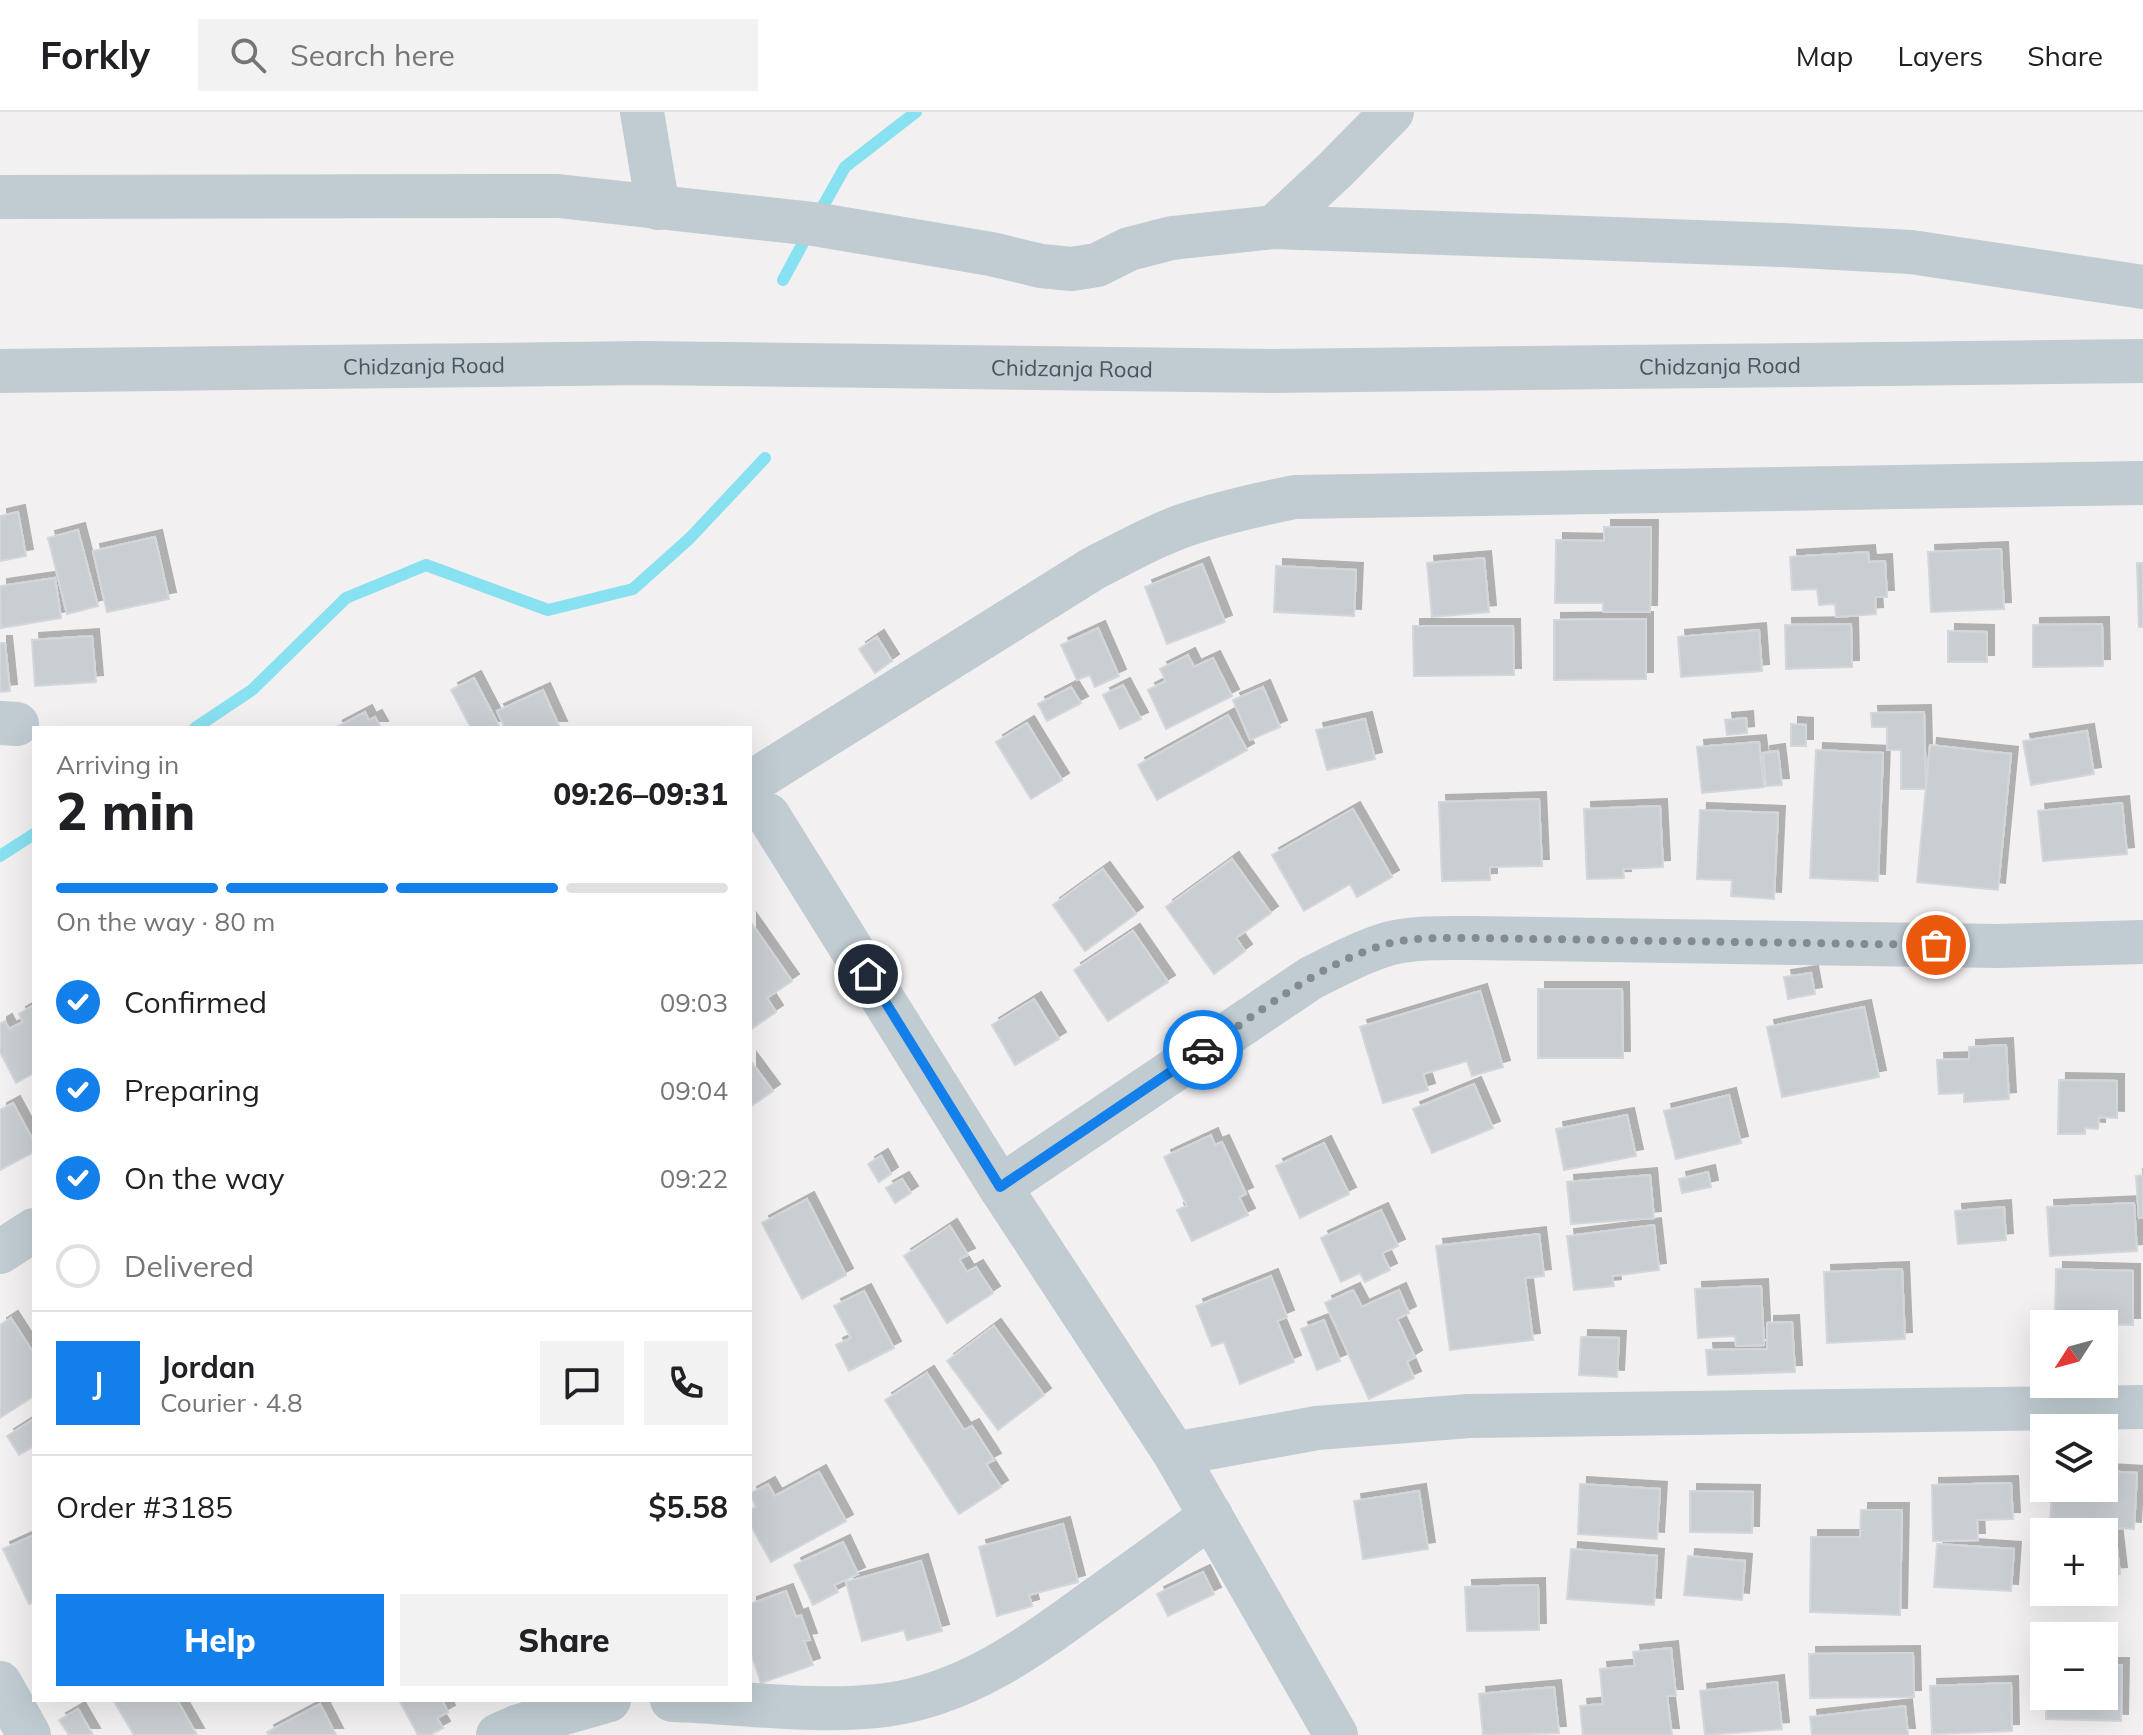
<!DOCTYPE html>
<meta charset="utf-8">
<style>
:root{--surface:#fff;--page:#f2f2f2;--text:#202124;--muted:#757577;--line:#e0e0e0;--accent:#127fea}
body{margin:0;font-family:Mulish,sans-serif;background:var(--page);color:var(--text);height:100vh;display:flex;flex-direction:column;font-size:30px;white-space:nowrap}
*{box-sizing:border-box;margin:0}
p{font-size:26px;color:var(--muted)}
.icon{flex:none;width:44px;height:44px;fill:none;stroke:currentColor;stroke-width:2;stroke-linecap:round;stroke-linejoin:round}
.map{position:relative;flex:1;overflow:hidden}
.drawer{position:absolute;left:32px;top:614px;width:720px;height:976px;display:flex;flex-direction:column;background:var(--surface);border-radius:0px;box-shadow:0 8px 32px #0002}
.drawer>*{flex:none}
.needle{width:52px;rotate:234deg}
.controls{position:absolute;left:2030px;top:1198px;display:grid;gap:16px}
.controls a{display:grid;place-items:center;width:88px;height:88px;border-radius:0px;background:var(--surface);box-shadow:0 8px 32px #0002;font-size:40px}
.pin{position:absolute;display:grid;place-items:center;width:68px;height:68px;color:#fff;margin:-34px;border:4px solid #fff;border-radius:50%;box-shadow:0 2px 8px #0007}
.courier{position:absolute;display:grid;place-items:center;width:80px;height:80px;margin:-40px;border:6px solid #127fea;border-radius:50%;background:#fff;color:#222;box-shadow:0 2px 10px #0007}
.overview em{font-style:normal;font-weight:800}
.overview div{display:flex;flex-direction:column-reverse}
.overview{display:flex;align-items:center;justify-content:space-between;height:136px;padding:0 24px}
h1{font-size:52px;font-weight:800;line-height:60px}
.bar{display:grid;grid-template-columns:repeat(4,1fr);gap:12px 8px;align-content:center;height:96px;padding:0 24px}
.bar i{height:10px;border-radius:6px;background:var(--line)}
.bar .current{background:var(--accent)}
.bar p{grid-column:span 4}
.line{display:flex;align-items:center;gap:20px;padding:0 24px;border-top:2px solid var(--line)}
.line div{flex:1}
.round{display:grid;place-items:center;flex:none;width:84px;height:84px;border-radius:0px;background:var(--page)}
ol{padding:0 24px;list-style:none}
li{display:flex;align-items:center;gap:24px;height:88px}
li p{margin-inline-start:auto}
li .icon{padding:8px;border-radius:50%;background:var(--accent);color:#fff;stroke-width:4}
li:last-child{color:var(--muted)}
li i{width:44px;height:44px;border:4px solid var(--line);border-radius:50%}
.action{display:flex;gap:16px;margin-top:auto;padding:16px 24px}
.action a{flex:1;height:92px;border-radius:0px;background:var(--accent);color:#fff;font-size:32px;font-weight:800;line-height:92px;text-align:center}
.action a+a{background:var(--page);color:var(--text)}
header{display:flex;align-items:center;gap:48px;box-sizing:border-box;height:112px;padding:0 40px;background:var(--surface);border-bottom:2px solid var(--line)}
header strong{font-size:38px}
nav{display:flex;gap:44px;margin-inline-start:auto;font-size:28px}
.search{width:560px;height:72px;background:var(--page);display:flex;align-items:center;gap:20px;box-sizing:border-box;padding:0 28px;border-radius:0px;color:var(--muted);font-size:30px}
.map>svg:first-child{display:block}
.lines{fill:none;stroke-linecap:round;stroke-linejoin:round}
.stream{stroke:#88e1f0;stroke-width:12}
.building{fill:#c9ced2;stroke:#d3d6db;stroke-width:2;filter:url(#shadow)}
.minor{stroke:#c0cbd2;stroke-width:44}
.tertiary{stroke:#c0cbd2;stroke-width:44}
.done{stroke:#838b91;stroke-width:8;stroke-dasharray:0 14.4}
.route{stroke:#127fea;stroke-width:10}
.labels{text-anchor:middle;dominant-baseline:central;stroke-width:7;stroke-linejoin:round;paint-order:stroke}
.street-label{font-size:22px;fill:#47555e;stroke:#fff}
</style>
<header>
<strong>Forkly</strong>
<div class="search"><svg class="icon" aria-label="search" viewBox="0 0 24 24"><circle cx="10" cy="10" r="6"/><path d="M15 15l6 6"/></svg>Search here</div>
<nav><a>Map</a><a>Layers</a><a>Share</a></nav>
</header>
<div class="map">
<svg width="2143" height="1623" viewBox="0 0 2143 1623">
<defs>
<filter id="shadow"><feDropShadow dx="7" dy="-7" stdDeviation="0" flood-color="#0004"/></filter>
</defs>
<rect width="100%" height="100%" fill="#f2f0f0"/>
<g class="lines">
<g class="stream">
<path d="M818,103L845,55L916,0"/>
<path d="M783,168L809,120"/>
<path d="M195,616L252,578L346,486L426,453L548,498L633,477L690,426L765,346"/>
<path d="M0,744L34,722"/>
</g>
</g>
<g class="building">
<path d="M18,400L26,444L0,449V404Z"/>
<path d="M1604,415H1651L1650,500H1603V491H1555L1556,428L1604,429Z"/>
<path d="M78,418L98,494L67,502L48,426Z"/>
<path d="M155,425L169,487L107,500L93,439Z"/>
<path d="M2001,437L2004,497L1931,500L1928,440Z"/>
<path d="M1868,440L1869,450L1885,449L1887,485H1875L1876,502L1836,505L1835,492L1819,493L1817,477L1792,478L1790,445Z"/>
<path d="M1484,446L1489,500L1432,505L1427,451Z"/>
<path d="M2137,451H2143V515H2139Z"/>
<path d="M1202,452L1225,510L1167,532L1145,475Z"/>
<path d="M1276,454L1356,458L1354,504L1274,500Z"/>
<path d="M55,466L61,506L1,516L0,474Z"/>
<path d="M1646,507V567L1554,568V508Z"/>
<path d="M1851,512L1852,555L1786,557L1785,513Z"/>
<path d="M2102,512L2103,554L2033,555V513Z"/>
<path d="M1413,514H1513L1514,563L1414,564Z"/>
<path d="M1098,516L1119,564L1095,575L1090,563L1077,568L1061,533Z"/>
<path d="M1759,518L1762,559L1681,565L1678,525Z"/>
<path d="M1948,519L1987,520V550H1948Z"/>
<path d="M92,524L96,570L35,574L32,528Z"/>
<path d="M877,525L892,549L875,561L859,537Z"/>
<path d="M0,531H5L10,579L0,580Z"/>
<path d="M1188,543L1194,555L1213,546L1232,584L1166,617L1148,578L1166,569L1160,557Z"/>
<path d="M474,566L500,616H471L451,578Z"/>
<path d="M1123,573L1141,607L1120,617L1103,583Z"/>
<path d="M1071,575L1081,591L1047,609L1038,592Z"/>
<path d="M1263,575L1280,615L1250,628L1233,588Z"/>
<path d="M543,578L560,616H505L497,599Z"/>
<path d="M365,600L369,608L375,605L381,616H335Z"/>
<path d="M1924,600L1926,677H1901V638H1887V615H1872L1871,601Z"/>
<path d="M1228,603L1247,638L1157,688L1138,653Z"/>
<path d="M1746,606L1747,621L1727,623L1725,608Z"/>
<path d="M1365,607L1375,647L1327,658L1316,618Z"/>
<path d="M1027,611L1062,668L1031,687L996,630Z"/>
<path d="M1791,612L1806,613V634H1791Z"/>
<path d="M2087,619L2094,662L2031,673L2023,629Z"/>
<path d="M1759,630L1764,675L1702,681L1697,635Z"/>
<path d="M1930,633L2011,642L1998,778L1917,770Z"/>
<path d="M1816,638L1883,641L1878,769L1810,766Z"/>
<path d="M1778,639L1782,673L1766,674L1763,641Z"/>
<path d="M1539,687L1542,754L1490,755V768L1442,769L1439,690Z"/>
<path d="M2122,691L2127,742L2043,749L2038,699Z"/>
<path d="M1660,694L1663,755L1623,757L1624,766L1587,767L1584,697Z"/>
<path d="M1353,697L1392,765L1357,785L1350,772L1304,799L1272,743Z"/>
<path d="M1700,698L1778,701L1774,787L1731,784L1732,768L1697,767Z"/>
<path d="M1232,747L1271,801L1236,826L1245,839L1214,862L1166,795Z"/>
<path d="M1103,757L1136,802L1085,839L1053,793Z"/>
<path d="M750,809L792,869L767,886L776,900L750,918Z"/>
<path d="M1133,819L1168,870L1108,909L1074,858Z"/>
<path d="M1811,861L1815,882L1788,887L1784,865Z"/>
<path d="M1538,877H1622L1623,946H1538Z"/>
<path d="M1480,879L1503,955L1472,964L1467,949L1423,962L1428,978L1383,991L1360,915Z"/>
<path d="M1034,887L1059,927L1015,953L992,913Z"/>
<path d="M34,893V961L16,971L0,940V912L5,909L9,917L23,910L19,902Z"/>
<path d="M1864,895L1879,965L1782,985L1767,915Z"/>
<path d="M2006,933L2009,987L1964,990V981L1939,982L1937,948L1969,947V935Z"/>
<path d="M750,948L773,979L750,995Z"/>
<path d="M2059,968L2117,969V1006L2099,1005L2098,1017L2085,1016V1022H2058Z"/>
<path d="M1474,972L1493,1016L1432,1041L1413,997Z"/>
<path d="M1729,983L1741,1031L1676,1047L1664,999Z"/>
<path d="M13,991L34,1030V1040L0,1058V998Z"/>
<path d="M1627,1003L1636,1044L1564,1058L1556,1017Z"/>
<path d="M1211,1023L1215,1033L1222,1030L1246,1082L1239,1085L1248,1103L1192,1129L1177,1098L1187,1094L1164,1045Z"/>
<path d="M1324,1031L1349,1082L1300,1106L1276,1054Z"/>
<path d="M881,1044L891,1062L879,1070L868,1052Z"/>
<path d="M1708,1060L1711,1075L1682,1081L1679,1067Z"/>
<path d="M1650,1063L1654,1106L1571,1112L1567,1070Z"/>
<path d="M2143,1063V1105L2139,1106L2136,1064Z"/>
<path d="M902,1067L911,1081L895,1091L886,1076Z"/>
<path d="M807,1087L846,1163L802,1187L762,1111Z"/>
<path d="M2134,1091L2137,1139L2050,1144L2047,1095Z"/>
<path d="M2004,1095L2006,1128L1958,1132L1955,1099Z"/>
<path d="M1381,1098L1398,1134L1382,1141L1390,1158L1365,1170L1360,1161L1341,1170L1321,1126Z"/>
<path d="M1654,1113L1659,1158L1612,1164L1614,1174L1574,1178L1567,1124Z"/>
<path d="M950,1114L968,1143L959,1147L967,1160L976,1155L993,1181L947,1211L904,1144Z"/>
<path d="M1539,1122L1544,1164L1525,1166L1533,1228L1450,1238L1436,1134Z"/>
<path d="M1902,1157L1905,1227L1827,1231L1824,1160Z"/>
<path d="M2056,1157L2133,1159V1213L2055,1211Z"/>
<path d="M1271,1164L1287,1205L1277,1209L1294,1250L1240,1272L1224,1230L1212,1234L1196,1194Z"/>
<path d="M1761,1174L1764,1233L1736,1234L1735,1224L1698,1226L1695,1177Z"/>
<path d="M1353,1178L1362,1195L1399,1178L1409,1201L1397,1207L1415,1245L1407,1250L1414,1266L1369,1287L1325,1191Z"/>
<path d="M864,1179L894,1236L849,1259L836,1233L851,1226L834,1194Z"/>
<path d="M11,1206L34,1242V1284L0,1306V1213Z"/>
<path d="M1324,1208L1340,1249L1317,1258L1301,1217Z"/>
<path d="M1792,1210L1795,1260L1708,1263L1706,1238L1767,1237V1211Z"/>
<path d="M994,1214L1044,1283L998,1318L947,1249Z"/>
<path d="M1581,1225L1619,1226L1617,1265L1579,1263Z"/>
<path d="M927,1261L964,1318L972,1314L994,1348L986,1352L1001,1375L959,1402L885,1288Z"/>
<path d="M34,1307V1334L19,1343L7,1324Z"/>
<path d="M2104,1359L2137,1361L2134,1417L2050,1412L2052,1376H2104Z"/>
<path d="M819,1360L846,1409L771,1450L750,1412V1398L756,1395L750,1382L768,1372L775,1384Z"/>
<path d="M2011,1371L2013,1407L1977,1408L1978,1428L1933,1429L1932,1373Z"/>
<path d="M1580,1372L1660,1377L1657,1427L1578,1422Z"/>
<path d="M1419,1379L1428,1437L1363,1447L1354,1389Z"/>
<path d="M1690,1379L1753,1380L1752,1421L1690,1420Z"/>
<path d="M1861,1398H1902L1900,1503L1810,1500L1811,1425H1860Z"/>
<path d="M1063,1412L1078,1470L1029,1483L1032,1494L997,1504L979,1435Z"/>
<path d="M2115,1419L2120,1462L2104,1463V1420Z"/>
<path d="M34,1423V1490L29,1492L3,1437Z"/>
<path d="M843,1430L858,1462L834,1473L838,1480L813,1493L794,1453Z"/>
<path d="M1937,1432L2014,1437L2011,1479L1934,1475Z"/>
<path d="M1571,1437L1657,1444L1654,1493L1567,1487Z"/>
<path d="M1688,1444L1745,1449L1742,1488L1684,1483Z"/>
<path d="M921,1449L942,1519L907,1528L904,1518L862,1529L846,1470Z"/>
<path d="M1203,1460L1214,1482L1168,1504L1157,1482Z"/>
<path d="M1538,1473L1539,1518L1467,1519L1465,1475Z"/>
<path d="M786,1479L796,1505L801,1503L810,1528L804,1529L813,1553L761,1571L750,1539V1492Z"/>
<path d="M1671,1536L1676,1584H1667L1672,1623H1583L1580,1594L1603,1592L1600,1557L1635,1554L1633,1540Z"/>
<path d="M1913,1541L1914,1585L1810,1586L1809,1542Z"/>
<path d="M2104,1553H2122L2121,1609L2046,1607V1584H2104Z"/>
<path d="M1777,1570L1782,1617L1705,1623L1700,1579Z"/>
<path d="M2011,1571L2012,1619L1932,1622L1930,1574Z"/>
<path d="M1554,1575L1559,1621L1483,1623L1479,1582Z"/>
<path d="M120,1588H177L197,1623H134L115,1591Z"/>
<path d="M399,1588H442L448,1600L437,1606L443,1616L430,1623H418Z"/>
<path d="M320,1592L336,1623H269L267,1620Z"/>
<path d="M1905,1594L1908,1623H1812L1810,1605Z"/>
<path d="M78,1597L93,1623H69L59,1608Z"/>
</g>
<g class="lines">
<g class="minor">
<path d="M642,0L658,96"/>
<path d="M0,85L558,84L814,112L991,142L1041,154L1072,157L1097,153L1129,137L1172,126L1274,115L1782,133L1911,140L2143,175"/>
<path d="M1274,115L1335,58L1392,0"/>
<path d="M0,611L17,612"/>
<path d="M750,671L1094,456C1126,440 1157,422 1191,411C1225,400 1260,392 1295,385L2143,371"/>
<path d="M750,695L768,703L1000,1075L1175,1342L1336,1623"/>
<path d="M1000,1075L1311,866C1337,853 1363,839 1391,831C1417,825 1445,826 1472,826L1998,834L2143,830"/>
<path d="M0,1140L34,1118"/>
<path d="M1175,1342L1317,1316L1469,1304L2143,1295"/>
<path d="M0,1571L29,1623"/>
<path d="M672,1588C742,1590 816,1602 886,1593C966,1582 1029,1536 1092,1490C1132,1462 1171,1433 1211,1404"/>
<path d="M498,1623L516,1615L609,1588"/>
</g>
<path class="tertiary" id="s1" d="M0,259L642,251L1272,259L2143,249"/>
</g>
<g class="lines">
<path class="done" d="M1203,938C1262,899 1322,849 1391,831C1417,825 1445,826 1472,826L1936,833"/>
<path class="route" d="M868,862L1000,1075L1203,938"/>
</g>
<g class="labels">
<g class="street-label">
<text stroke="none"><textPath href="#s1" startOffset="424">Chidzanja Road</textPath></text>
<text stroke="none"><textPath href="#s1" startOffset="1720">Chidzanja Road</textPath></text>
<text stroke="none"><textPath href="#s1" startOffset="1072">Chidzanja Road</textPath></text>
</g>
</g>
</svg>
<div class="controls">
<a><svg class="needle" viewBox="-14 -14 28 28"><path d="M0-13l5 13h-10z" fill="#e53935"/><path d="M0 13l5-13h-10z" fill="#757577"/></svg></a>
<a><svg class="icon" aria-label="layers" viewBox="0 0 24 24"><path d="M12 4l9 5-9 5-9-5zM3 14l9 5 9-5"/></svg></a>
<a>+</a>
<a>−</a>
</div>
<div class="pin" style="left:1936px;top:833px;background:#ea580c"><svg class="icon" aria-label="bag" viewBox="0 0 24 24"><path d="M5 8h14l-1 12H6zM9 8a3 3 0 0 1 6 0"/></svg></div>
<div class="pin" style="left:868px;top:862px;background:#1f2937"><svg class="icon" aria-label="home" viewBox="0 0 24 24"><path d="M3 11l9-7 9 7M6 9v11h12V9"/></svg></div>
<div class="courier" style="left:1203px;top:938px"><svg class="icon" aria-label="car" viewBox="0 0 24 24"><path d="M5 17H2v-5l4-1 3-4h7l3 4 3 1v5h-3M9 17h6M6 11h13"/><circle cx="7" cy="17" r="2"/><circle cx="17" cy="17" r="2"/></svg></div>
<section class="drawer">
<div class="overview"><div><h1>2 min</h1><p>Arriving in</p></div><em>09:26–09:31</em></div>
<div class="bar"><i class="current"></i><i class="current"></i><i class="current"></i><i></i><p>On the way · 80 m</p></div>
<ol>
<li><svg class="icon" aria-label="check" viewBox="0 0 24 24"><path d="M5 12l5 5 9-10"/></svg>Confirmed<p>09:03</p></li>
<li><svg class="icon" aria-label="check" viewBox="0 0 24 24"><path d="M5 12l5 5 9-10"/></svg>Preparing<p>09:04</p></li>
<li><svg class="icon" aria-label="check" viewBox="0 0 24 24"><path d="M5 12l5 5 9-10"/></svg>On the way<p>09:22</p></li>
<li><i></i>Delivered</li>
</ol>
<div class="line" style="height:144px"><b class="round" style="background:var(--accent);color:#fff">J</b><div><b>Jordan</b><p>Courier · 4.8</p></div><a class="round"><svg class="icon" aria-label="chat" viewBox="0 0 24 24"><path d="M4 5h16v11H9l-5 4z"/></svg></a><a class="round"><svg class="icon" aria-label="phone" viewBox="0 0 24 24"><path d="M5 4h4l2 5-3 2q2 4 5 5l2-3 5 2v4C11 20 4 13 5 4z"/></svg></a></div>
<div class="line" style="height:104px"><div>Order #3185</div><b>$5.58</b></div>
<div class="action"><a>Help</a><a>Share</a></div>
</section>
</div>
